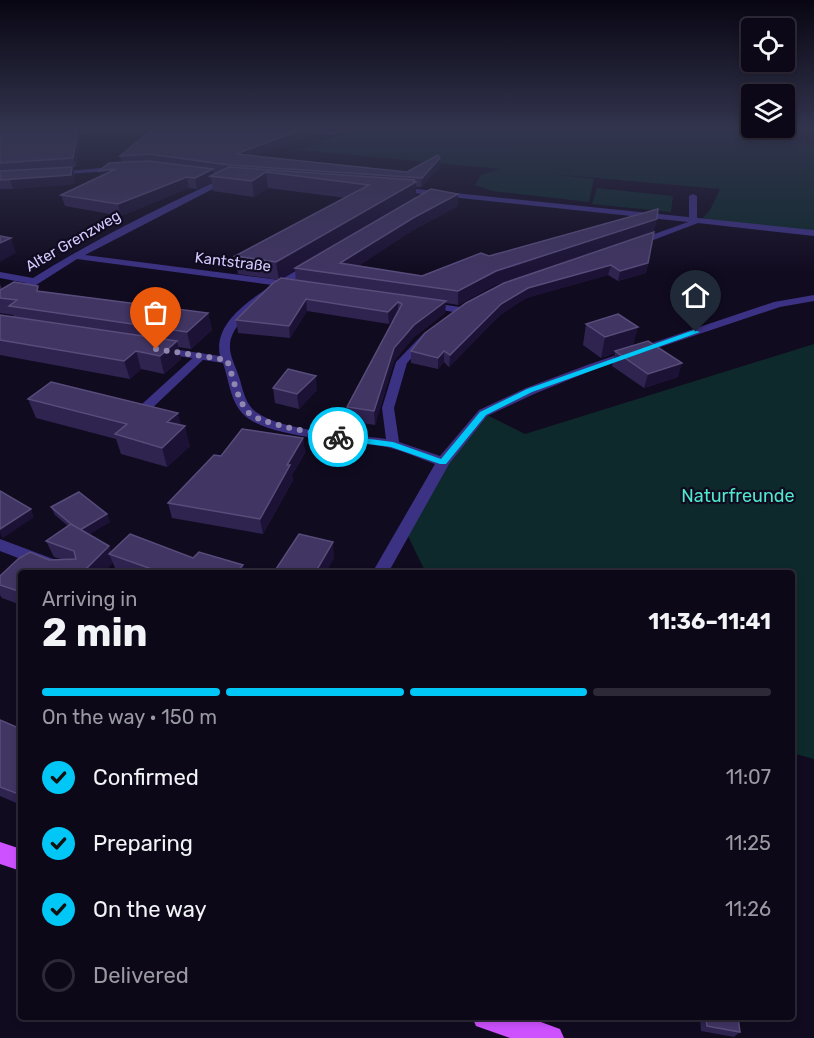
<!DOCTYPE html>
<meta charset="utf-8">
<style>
:root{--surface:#0d0818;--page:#161121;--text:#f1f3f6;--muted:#9a9aa2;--line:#2d2937;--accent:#00c7f5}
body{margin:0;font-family:Rubik,sans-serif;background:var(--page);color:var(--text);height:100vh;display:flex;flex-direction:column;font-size:22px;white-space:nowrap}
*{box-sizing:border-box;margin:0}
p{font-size:20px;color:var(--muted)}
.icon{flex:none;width:33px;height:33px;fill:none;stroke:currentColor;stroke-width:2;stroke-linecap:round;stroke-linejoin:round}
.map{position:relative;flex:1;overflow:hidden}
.side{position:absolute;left:18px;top:570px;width:777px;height:450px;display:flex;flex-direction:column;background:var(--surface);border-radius:6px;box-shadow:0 3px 9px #0003,0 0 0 2px var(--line)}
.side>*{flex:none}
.controls{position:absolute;left:741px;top:18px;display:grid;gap:12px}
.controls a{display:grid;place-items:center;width:54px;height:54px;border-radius:6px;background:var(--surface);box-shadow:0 3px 9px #0003,0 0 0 2px var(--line);font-size:30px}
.pin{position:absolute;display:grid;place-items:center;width:51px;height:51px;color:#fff;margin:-62px -26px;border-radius:50% 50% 50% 0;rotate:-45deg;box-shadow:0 0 6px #0007}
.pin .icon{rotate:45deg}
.courier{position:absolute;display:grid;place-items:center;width:60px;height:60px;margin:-30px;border:4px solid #00c7f5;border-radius:50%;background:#fff;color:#222;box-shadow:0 2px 8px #0007}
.headline em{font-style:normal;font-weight:700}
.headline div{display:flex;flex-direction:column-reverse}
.headline{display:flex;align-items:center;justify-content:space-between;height:102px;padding:0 24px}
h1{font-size:39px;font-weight:700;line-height:45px}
.bar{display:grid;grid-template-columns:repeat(4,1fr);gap:9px 6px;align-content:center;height:72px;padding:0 24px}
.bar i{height:8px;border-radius:4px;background:var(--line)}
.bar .selected{background:var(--accent)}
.bar p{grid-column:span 4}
ol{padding:0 24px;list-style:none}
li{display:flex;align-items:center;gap:18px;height:66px}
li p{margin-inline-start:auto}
li .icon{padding:6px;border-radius:50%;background:var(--accent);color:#111;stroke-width:4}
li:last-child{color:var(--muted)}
li i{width:33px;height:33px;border:3px solid var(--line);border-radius:50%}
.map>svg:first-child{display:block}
.green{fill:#0e292b}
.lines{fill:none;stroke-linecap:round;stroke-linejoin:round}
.lane{fill:#3c3283;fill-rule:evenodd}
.street{fill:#3c3283;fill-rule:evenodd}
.primary{fill:#cd51ff;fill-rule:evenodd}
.wall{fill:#2f2350}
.shaded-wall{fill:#1c1235}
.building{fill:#413563;stroke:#584c7b;stroke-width:1.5}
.route{fill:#00c7f5}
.done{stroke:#9087b1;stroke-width:6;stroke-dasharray:0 10.8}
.labels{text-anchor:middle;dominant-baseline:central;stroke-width:4.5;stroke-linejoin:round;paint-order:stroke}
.far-street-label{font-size:15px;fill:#d5caff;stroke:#110b20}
.park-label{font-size:18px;fill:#4ee8cf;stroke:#110b20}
</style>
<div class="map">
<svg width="814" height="1038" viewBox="0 0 814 1038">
<rect width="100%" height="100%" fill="#110b20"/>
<g class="green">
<path d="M354,128H728L814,145V233L700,221L710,210L720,189L552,174L594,179L589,202L492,191L475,185L481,175L500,169L300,150Z"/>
<path d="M597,188L673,196L671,212L592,204Z"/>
<path d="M814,344V759L792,753V573H426L404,528L483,413L525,434Z"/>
</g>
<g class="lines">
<g class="lane">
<path d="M693,194L697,196V220L693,222L689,220V196Z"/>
<path d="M201,353L207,356L205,358L148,412L125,410L123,407L125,404L141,405L197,354Z"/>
</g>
<g class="street">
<path d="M291,128L332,131L350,128L332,135Z"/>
<path d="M120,166L123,170L54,175L50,173Z"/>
<path d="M227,176L234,178L85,255L280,280L311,262H317V266L289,283L288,286C269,289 230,324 230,345C229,356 237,369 240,380C243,391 246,405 256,412C284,432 351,434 386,439L382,408L396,362L424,333L428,332L433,335L407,363L394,408L399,442L440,456L479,410L526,388L590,364L774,302L814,295V301L780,307L598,368L534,394L487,416L449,464L388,573H372L435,464C419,458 403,451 387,447C352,440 267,439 243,414C230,400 229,380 223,363L159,353L153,350L159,347L220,356C213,323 249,301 272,285L77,259L0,308V300L26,283L0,278V272L33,278C95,239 161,207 227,176Z"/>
<path d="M397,187L814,230V236L698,223L635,247L632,246V242L688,222L394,191V187Z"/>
<path d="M427,302L460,307L465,310L460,313L423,307L422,305Z"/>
<path d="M0,539L80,569L82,573H57L0,551Z"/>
</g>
<g class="primary">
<path d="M0,842L21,849V871L0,864Z"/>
<path d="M472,1017H527L560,1029L564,1038H510L476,1026Z"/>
</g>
</g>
<g class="wall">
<path d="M0,128H312V134L255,156L407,172L440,167L421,187H416V197L458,194V206L413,230L358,266L422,276L489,256L654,231L495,285L458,305L446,303L445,313L414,337L394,361L375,425L347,421V407L395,318L389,324L307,311L290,338L238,333L236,320L296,281L295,270L279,280L238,274L235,256L346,198L268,188L254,197L213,191L212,182L197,189L189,188L121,216L65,206L61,195L100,177L122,162L120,156L150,131L80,133L76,167H72L75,176L74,184L13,189H0Z"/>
<path d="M654,232L646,273L618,281L608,275L526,298L500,315L449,367L444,362L438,369L411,363V351Z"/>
<path d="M0,284L2,289L40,291L208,313L212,330L191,349L178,347L181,359L164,374L141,369L130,379L0,355V315L14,317L13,315L0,313Z"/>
<path d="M586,324L633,345L678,377L644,388L612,366L615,353L601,358L583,345Z"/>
<path d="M273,388L317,390L299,409L275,403Z"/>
<path d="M28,399L181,425L190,446L167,467L121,454L116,439L36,418Z"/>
<path d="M303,438L305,453L292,475L293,480L263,534L172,518L168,503L221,456Z"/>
<path d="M51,507L107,514L110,522L89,534L109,546L111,552L193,558L243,565L244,573H117L113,563L21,573V605L2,598L0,595V576L49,560L61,559L54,557L46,541L68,526L55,515Z"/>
<path d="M0,720L21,729V805L0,796Z"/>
<path d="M700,1017H738L740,1032L734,1037L701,1031Z"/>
</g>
<g class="shaded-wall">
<path d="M78,128H79L80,133L76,167L73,158Z"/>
<path d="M306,128H312V134L237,163L236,154Z"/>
<path d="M440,158V167L421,187L422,178Z"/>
<path d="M72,167L75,176L74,184L13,189L10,180Z"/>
<path d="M116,169L102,182L99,171Z"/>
<path d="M213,169L214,176H210L212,182L197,189L195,178Z"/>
<path d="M266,172L268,188L254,197L252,181Z"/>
<path d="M187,177L189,188L121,216L118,204Z"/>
<path d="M414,180V183L416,182V197L295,268V270L279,280L276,262Z"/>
<path d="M458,194V206L413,230L344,275L340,263L413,218Z"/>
<path d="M657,219L654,231L495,285L458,305V291L496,271Z"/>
<path d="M11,238L16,253L0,262V243Z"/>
<path d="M648,263L646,273L618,281L620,271Z"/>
<path d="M611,265L608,275L526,298L500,315L449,367L450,355L501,304L528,288Z"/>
<path d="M306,299L307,311L290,338L289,326Z"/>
<path d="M446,301L445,313L414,337L394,361L375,425L374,411L394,348L414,325Z"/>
<path d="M398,302V314L389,324L388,312Z"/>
<path d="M208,313L212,330L191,349L187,332Z"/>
<path d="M638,327L633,347L615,351V353L601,358L605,337Z"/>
<path d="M177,341L181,359L164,374L160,356Z"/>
<path d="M136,351L141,369L130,379L124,361Z"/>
<path d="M444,351V362L438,369V358Z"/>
<path d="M682,363L678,377L644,388L648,374Z"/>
<path d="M316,376L317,390L299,409L297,394Z"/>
<path d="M178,413L182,429L185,426L190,446L167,467L162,448L167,422Z"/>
<path d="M303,438L305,453L292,475L293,480L263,534L260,519L287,465Z"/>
<path d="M31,509L34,517L3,538L0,533V529Z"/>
<path d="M107,514L110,522L82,539L78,531Z"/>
<path d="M333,542L334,558L326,573H315Z"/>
<path d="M109,546L112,555L109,554L113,563L104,573H82Z"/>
<path d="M243,565L244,573H236Z"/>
</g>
<g class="building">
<path d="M0,128H78L73,158L0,163Z"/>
<path d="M154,128H306L236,154L407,172L438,155L440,158L422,178L229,165L149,154L120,156Z"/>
<path d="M148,161L213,169L195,178L187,177L118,204L61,195L116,169L99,171L109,163Z"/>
<path d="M72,167L71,175L0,180V171Z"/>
<path d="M229,167L414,180L413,181L416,182L276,262L235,256L369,185L266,172L252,181L210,176Z"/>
<path d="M431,189L458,194L413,218L340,263L422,276L481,253L489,256L658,209L657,219L496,271L458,291L295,268Z"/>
<path d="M654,232L648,263L620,271L611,265L528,288L501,304L450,355L444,351L438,358L411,351L425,333L466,303L504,283Z"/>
<path d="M0,236L11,238L0,243Z"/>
<path d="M281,278L446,301L414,325L394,348L374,411L347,407L402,304L398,302L388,312L306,299L289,326L236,320L272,284Z"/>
<path d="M14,282L38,286L37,291L208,313L187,332L9,306L17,300L0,298V290Z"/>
<path d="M618,314L638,327L605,337L586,324Z"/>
<path d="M0,315L177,341L160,356L136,351L124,361L0,340Z"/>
<path d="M648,341L682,363L648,374L615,351Z"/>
<path d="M288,369L316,376L297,394L273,388Z"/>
<path d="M51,382L178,413L167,422L185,426L162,448L115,434L127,424L28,399Z"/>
<path d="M242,429L303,438L287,465H290L260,519L168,503L214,455L221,456Z"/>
<path d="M0,491L31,509L0,529Z"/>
<path d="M79,492L107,514L80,530L71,524L51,507Z"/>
<path d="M71,524L109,546L82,573H21V592L0,585V576L18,559L30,552L49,560L76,559L74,551L46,541Z"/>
<path d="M130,534L193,558L199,552L243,565L236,573H163L109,554Z"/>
<path d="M299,534L333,542L315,573H278L274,572Z"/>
<path d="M0,720L21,729V795L0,787Z"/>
<path d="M706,1017H738L740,1032L707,1026Z"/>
</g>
<linearGradient id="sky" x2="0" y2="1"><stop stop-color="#090612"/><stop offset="0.47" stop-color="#32344e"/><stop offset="1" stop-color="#32344e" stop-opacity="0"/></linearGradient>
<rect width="814" height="273" fill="url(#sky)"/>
<path class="route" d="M694,330L700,332L532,392L486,415L446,464H440L391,447L338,440L333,437L338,435L393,442L441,459L480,412L527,389Z"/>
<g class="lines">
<path class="done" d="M156,349L227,360C233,376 237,400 248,412C258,424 320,434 338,437"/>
</g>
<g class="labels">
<g class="far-street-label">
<text transform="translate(73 241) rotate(-30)">Alter Grenzweg</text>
<text transform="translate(233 262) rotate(7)">Kantstraße</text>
</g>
<g class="park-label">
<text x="738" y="496">Naturfreunde</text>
</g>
</g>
</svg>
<div class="controls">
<a><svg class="icon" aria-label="locate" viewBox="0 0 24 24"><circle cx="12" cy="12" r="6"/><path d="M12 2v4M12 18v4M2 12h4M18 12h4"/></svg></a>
<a><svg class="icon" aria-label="layers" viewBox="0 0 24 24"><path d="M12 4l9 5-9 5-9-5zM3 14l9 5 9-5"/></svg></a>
</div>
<div class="pin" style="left:156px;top:349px;background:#ea580c"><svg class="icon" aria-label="bag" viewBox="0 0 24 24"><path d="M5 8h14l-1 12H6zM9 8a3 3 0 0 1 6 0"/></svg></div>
<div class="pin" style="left:696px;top:332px;background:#1f2937"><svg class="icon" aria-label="home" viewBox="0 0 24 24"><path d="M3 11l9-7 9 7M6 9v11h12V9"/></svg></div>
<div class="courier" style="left:338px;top:437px"><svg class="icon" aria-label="bike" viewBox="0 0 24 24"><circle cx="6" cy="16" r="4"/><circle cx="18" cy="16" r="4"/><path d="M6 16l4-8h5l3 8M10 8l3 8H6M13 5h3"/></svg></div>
<section class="side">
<div class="headline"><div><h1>2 min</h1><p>Arriving in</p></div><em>11:36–11:41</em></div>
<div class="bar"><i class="selected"></i><i class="selected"></i><i class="selected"></i><i></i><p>On the way · 150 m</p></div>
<ol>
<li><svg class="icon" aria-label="check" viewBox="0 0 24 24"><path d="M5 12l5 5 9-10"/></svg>Confirmed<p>11:07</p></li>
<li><svg class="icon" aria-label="check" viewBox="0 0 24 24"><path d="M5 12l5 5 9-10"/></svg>Preparing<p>11:25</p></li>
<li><svg class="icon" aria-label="check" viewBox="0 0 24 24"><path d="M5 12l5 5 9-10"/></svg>On the way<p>11:26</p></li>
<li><i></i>Delivered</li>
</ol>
</section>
</div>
